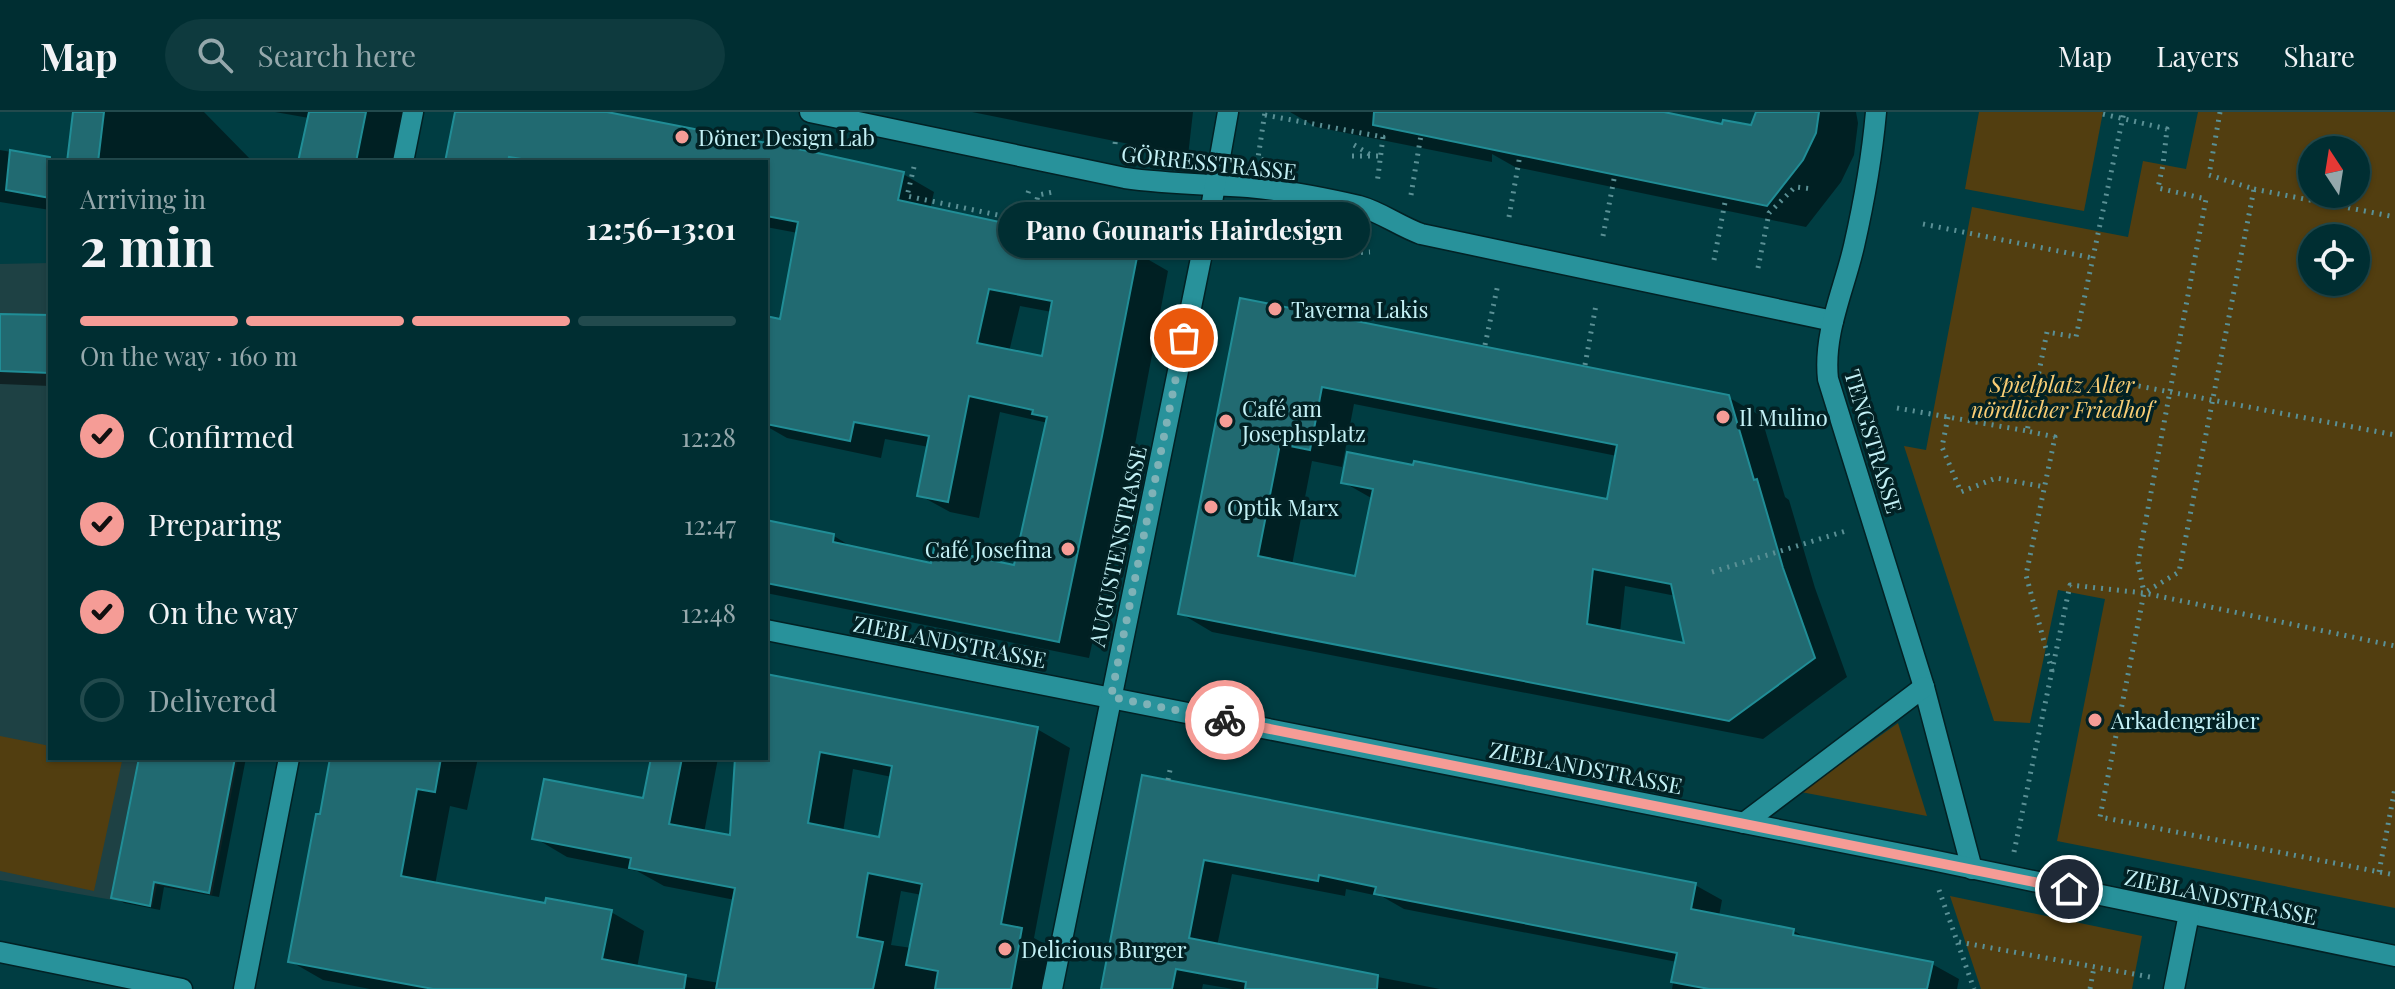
<!DOCTYPE html>
<meta charset="utf-8">
<style>
:root{--surface:#002e32;--page:#0e3a3e;--text:#f1f3f6;--muted:#95a8ac;--line:#224a4d;--accent:#f59c96}
body{margin:0;font-family:"Playfair Display",serif;background:var(--page);color:var(--text);height:100vh;display:flex;flex-direction:column;font-size:30px;white-space:nowrap}
*{box-sizing:border-box;margin:0}
p{font-size:26px;color:var(--muted)}
.icon{flex:none;width:44px;height:44px;fill:none;stroke:currentColor;stroke-width:2;stroke-linecap:round;stroke-linejoin:round}
.map{position:relative;flex:1;overflow:hidden}
.panel{position:absolute;left:48px;top:48px;width:720px;height:600px;display:flex;flex-direction:column;background:var(--surface);border-radius:0px;box-shadow:0 2px 6px #0004,0 0 0 2px var(--line)}
.panel>*{flex:none}
.needle{width:52px;rotate:348deg}
.buttons{position:absolute;left:2298px;top:24px;display:grid;gap:16px}
.buttons a{display:grid;place-items:center;width:72px;height:72px;border-radius:50%;background:var(--surface);box-shadow:0 2px 6px #0004,0 0 0 2px var(--line);font-size:40px}
.pin{position:absolute;display:grid;place-items:center;width:68px;height:68px;color:#fff;margin:-34px;border:4px solid #fff;border-radius:50%;box-shadow:0 2px 8px #0007}
.courier{position:absolute;display:grid;place-items:center;width:80px;height:80px;margin:-40px;border:6px solid #f59c96;border-radius:50%;background:#fff;color:#222;box-shadow:0 2px 10px #0007}
.bubble{position:absolute;height:56px;border-radius:28px;background:var(--surface);box-shadow:0 2px 6px #0004,0 0 0 2px var(--line);font-size:26px;font-weight:700;line-height:56px;text-align:center}
.headline em{font-style:normal;font-weight:700}
.headline div{display:flex;flex-direction:column-reverse}
.headline{display:flex;align-items:center;justify-content:space-between;height:136px;padding:0 32px}
h1{font-size:52px;font-weight:700;line-height:60px}
.bar{display:grid;grid-template-columns:repeat(4,1fr);gap:12px 8px;align-content:center;height:96px;padding:0 32px}
.bar i{height:10px;border-radius:6px;background:var(--line)}
.bar .on{background:var(--accent)}
.bar p{grid-column:span 4}
ol{padding:0 32px;list-style:none}
li{display:flex;align-items:center;gap:24px;height:88px}
li p{margin-inline-start:auto}
li .icon{padding:8px;border-radius:50%;background:var(--accent);color:#111;stroke-width:4}
li:last-child{color:var(--muted)}
li i{width:44px;height:44px;border:4px solid var(--line);border-radius:50%}
header{display:flex;align-items:center;gap:48px;box-sizing:border-box;height:112px;padding:0 40px;background:var(--surface);border-bottom:2px solid var(--line)}
header strong{font-size:38px}
nav{display:flex;gap:44px;margin-inline-start:auto;font-size:28px}
.search{width:560px;height:72px;background:var(--page);display:flex;align-items:center;gap:20px;box-sizing:border-box;padding:0 28px;border-radius:44px;color:var(--muted);font-size:30px}
.map>svg:first-child{display:block}
.built{fill:#1e4144}
.green{fill:#523e10;fill-rule:evenodd}
.shadow{fill:#0007;fill-rule:evenodd}
.building{fill:#216a71;stroke:#208d96;stroke-width:2;fill-rule:evenodd}
.lines{fill:none;stroke-linecap:round;stroke-linejoin:round}
.street-casing{stroke:#022124;stroke-width:23}
.path{stroke:#5a9095;stroke-width:5;stroke-dasharray:2 6;stroke-linecap:butt}
.street{stroke:#28929b;stroke-width:20}
.done{stroke:#7fb2b7;stroke-width:8;stroke-dasharray:0 14.4}
.route{stroke:#f59c96;stroke-width:10}
.poi-dot{fill:#f59c96;stroke:#022124;stroke-width:3}
.labels{text-anchor:middle;dominant-baseline:central;stroke-width:7;stroke-linejoin:round;paint-order:stroke}
.poi-label{font-size:22px;fill:#c4f1f6;stroke:#022124;text-anchor:start}
.street-label{font-size:22px;fill:#c4f1f6;stroke:#022124}
.park-label{font-size:22px;font-style:italic;fill:#f9cd75;stroke:#022124}
</style>
<header>
<strong>Map</strong>
<div class="search"><svg class="icon" aria-label="search" viewBox="0 0 24 24"><circle cx="10" cy="10" r="6"/><path d="M15 15l6 6"/></svg>Search here</div>
<nav><a>Map</a><a>Layers</a><a>Share</a></nav>
</header>
<div class="map">
<svg width="2395" height="877" viewBox="0 0 2395 877">
<rect width="100%" height="100%" fill="#003d42"/>
<path class="built" d="M50,151V646H238L212,783L157,773L152,795L0,768V152Z"/>
<g class="green">
<path d="M1979,0H2103L2084,99L1965,77Z"/>
<path d="M2198,0H2395V796L2057,729L2105,487L2058,478L2030,611L1994,609L1904,334L1926,338L1972,95L2128,125L2143,49L2186,57ZM2312,38H2356V82H2312ZM2312,126H2356V170H2312Z"/>
<path d="M1898,611L1927,704L1801,680Z"/>
<path d="M0,624L50,634V646H106L122,649L94,779L0,759Z"/>
<path d="M1950,784L2142,824L2132,877H1981Z"/>
</g>
<g class="shadow">
<path d="M75,0H204L253,50H50V98L0,90V38L69,50Z"/>
<path d="M275,0H403L393,50H299L309,6Z"/>
<path d="M457,0H595L903,62L934,80L930,97L1137,141L1168,159L1133,343L1089,546L766,481V410L834,424L855,437L932,453L1016,455L1048,311L1000,300L979,406L950,400L919,383L929,335L885,327L881,346L787,326L766,314V206L781,209L798,121L766,115V50H447ZM1020,194L1052,200L1044,247L1009,240Z"/>
<path d="M972,0H1193L1188,44Z"/>
<path d="M1290,0H1655L1724,14L1764,17L1761,0H1856L1858,11L1854,43L1841,70L1806,115L1515,55L1492,42V50L1316,15Z"/>
<path d="M50,186V274L0,272V204L46,205Z"/>
<path d="M1242,188L1728,285L1761,304L1785,385L1789,388L1815,476L1847,565L1763,627L1212,520L1180,501ZM1354,292L1617,344L1609,390L1343,370L1373,387L1357,467L1292,453L1312,349L1342,355ZM1625,474L1676,484L1686,533L1620,520Z"/>
<path d="M766,564L1037,617L1070,636L1034,826L1054,837L1047,877H370L323,868L290,849L332,646H478L467,698L450,694L435,773L547,794L611,800L644,819L637,856L719,871L735,788L664,774L637,759L567,745L535,726L644,688L653,646H718L704,721L731,726L737,646H766ZM853,657L892,665L881,727L843,720ZM901,779L922,783L912,836L891,833Z"/>
<path d="M141,646H246L219,785L164,775L160,798L124,791L114,785Z"/>
<path d="M1143,665L1695,773L1722,788L1719,804L1794,819L1809,828L1932,852L1959,867L1957,877H1672L1677,850L1404,797L1383,785L1346,777L1345,784L1232,762L1217,834L1440,877H1233L1203,872L1202,877H1103Z"/>
</g>
<g class="building">
<path d="M73,0H104L98,50H67Z"/>
<path d="M309,0H366L356,50H298Z"/>
<path d="M455,0H607L813,40L904,60L898,88L1138,140L1102,324L1059,530L766,471V408L834,422L833,430L931,451L934,436L1014,453L1047,305L1032,302L1033,298L969,284L948,390L917,384L929,324L854,310L850,329L766,312V204L780,207L798,110L766,104V50H539L509,45L508,50H445ZM989,177L1052,189L1042,244L977,231Z"/>
<path d="M1374,0H1664L1722,12L1723,8L1751,13L1756,0H1819L1816,21L1803,48L1767,94L1373,13Z"/>
<path d="M10,38L50,45V86L6,78Z"/>
<path d="M1240,186L1729,283L1754,368L1757,367L1783,456L1815,546L1729,609L1178,502ZM1322,275L1617,333L1607,387L1414,349L1413,353L1347,340L1341,371L1373,377L1355,464L1258,444L1280,332L1310,338ZM1593,457L1671,472L1684,531L1587,512Z"/>
<path d="M0,202L50,203V261L0,259Z"/>
<path d="M766,562L1038,615L1001,812L1022,816L1011,877H935L938,859L906,853L922,772L868,761L857,825L883,830L873,877H716L735,776L629,756L631,746L532,727L544,667L643,686L651,646H682L669,712L730,723L735,646H766ZM820,640L892,654L879,725L808,711Z"/>
<path d="M139,646H235L209,781L154,770L150,794L111,786Z"/>
<path d="M330,646H441L435,680L417,677L401,764L545,791L546,786L612,798L602,847L686,863L684,877H433L288,850L316,702H320Z"/>
<path d="M1142,663L1696,771L1691,797L1794,817L1793,823L1933,850L1927,877H1709L1671,870L1677,841L1374,782L1376,775L1319,763L1318,769L1204,748L1189,826L1378,863L1377,877H1245L1246,870L1176,857L1172,877H1101Z"/>
</g>
<g class="lines">
<defs>
<g id="street">
<path d="M810,0L1125,66C1166,72 1207,72 1248,75C1284,78 1324,86 1359,94C1381,100 1399,114 1421,122L1833,209"/>
<path d="M1876,0C1872,45 1864,90 1854,134C1844,178 1823,221 1828,267L1924,575L1972,757"/>
<path d="M403,50L413,0"/>
<path d="M766,518L1927,747L2395,844"/>
<path d="M1744,711L1924,575"/>
<path d="M0,840L182,877"/>
<path d="M244,877L289,646"/>
<path d="M1052,877L1209,107L1228,0"/>
<path d="M2174,877L2189,802"/>
</g>
</defs>
<use href="#street" class="street-casing"/>
<g class="path">
<path d="M2220,0L2209,63L2254,77L2179,460L2144,481L2100,705L2395,763"/>
<path d="M2103,2L2167,17L2163,53L2158,76L2206,87L2138,450L2144,481"/>
<path d="M1265,3L1383,25L1377,72"/>
<path d="M1115,32L1116,25"/>
<path d="M1354,33L1371,43"/>
<path d="M1352,44H1380"/>
<path d="M1263,48L1258,46L1265,0"/>
<path d="M914,55L907,84L1146,134"/>
<path d="M2254,77L2395,105"/>
<path d="M1028,81L1029,78"/>
<path d="M1411,83L1421,23"/>
<path d="M1036,90L1068,96L1081,104"/>
<path d="M1069,96L1083,94"/>
<path d="M1509,105L1520,43"/>
<path d="M1032,111L1038,83L1053,80"/>
<path d="M1923,112L2093,146"/>
<path d="M1603,124L1615,62"/>
<path d="M1315,133L1331,141"/>
<path d="M1313,143L1370,140"/>
<path d="M1714,148L1726,85"/>
<path d="M1758,156L1769,101L1795,75L1814,77"/>
<path d="M1485,233L1498,172"/>
<path d="M1585,253L1596,193"/>
<path d="M2123,271L2395,323"/>
<path d="M1897,296L2027,319"/>
<path d="M1948,305L1942,335L1961,380L1996,366L2045,375"/>
<path d="M1712,460L1849,418"/>
<path d="M2052,559L2026,463L2055,325L2027,319L2047,220L2076,225L2124,0"/>
<path d="M1168,668L1170,658"/>
<path d="M2014,740L2070,473L2144,481L2395,534"/>
<path d="M2379,760L2395,676"/>
<path d="M1939,778L1974,877"/>
<path d="M1959,830L2150,865"/>
<path d="M2090,877L2094,855"/>
</g>
<use href="#street" class="street"/>
</g>
<g class="lines">
<path class="done" d="M1184,226L1111,585L1225,608"/>
<path class="route" d="M1225,608L2069,777"/>
</g>
<g class="poi-dot">
<circle cx="682" cy="25" r="8"/>
<circle cx="1275" cy="197" r="8"/>
<circle cx="1723" cy="305" r="8"/>
<circle cx="1226" cy="309" r="8"/>
<circle cx="1211" cy="395" r="8"/>
<circle cx="1068" cy="437" r="8"/>
<circle cx="2095" cy="608" r="8"/>
<circle cx="1005" cy="837" r="8"/>
</g>
<g class="labels">
<g class="poi-label">
<text x="698" y="25">Döner Design Lab</text>
<text x="1291" y="197">Taverna Lakis</text>
<text x="1242" y="296">Café am<tspan x="1242" dy="25">Josephsplatz</tspan></text>
<text x="1739" y="305">Il Mulino</text>
<text x="1227" y="395">Optik Marx</text>
<text x="1052" y="437" text-anchor="end">Café Josefina</text>
<text x="2111" y="608">Arkadengräber</text>
<text x="1021" y="837">Delicious Burger</text>
</g>
<g class="street-label">
<text transform="translate(1209 50) rotate(6)">GÖRRESSTRASSE</text>
<text transform="translate(1874 329) rotate(73)">TENGSTRASSE</text>
<text transform="translate(1117 434) rotate(-78)">AUGUSTENSTRASSE</text>
<text transform="translate(950 529) rotate(11)">ZIEBLANDSTRASSE</text>
<text transform="translate(1586 655) rotate(11)">ZIEBLANDSTRASSE</text>
<text transform="translate(2221 784) rotate(12)">ZIEBLANDSTRASSE</text>
</g>
<g class="park-label">
<text x="2062" y="272">Spielplatz Alter<tspan x="2062" dy="25">nördlicher Friedhof</tspan></text>
</g>
</g>
</svg>
<div class="buttons">
<a><svg class="needle" viewBox="-14 -14 28 28"><path d="M0-13l5 13h-10z" fill="#e53935"/><path d="M0 13l5-13h-10z" fill="#95a8ac"/></svg></a>
<a><svg class="icon" aria-label="locate" viewBox="0 0 24 24"><circle cx="12" cy="12" r="6"/><path d="M12 2v4M12 18v4M2 12h4M18 12h4"/></svg></a>
</div>
<div class="pin" style="left:1184px;top:226px;background:#ea580c"><svg class="icon" aria-label="bag" viewBox="0 0 24 24"><path d="M5 8h14l-1 12H6zM9 8a3 3 0 0 1 6 0"/></svg></div>
<div class="pin" style="left:2069px;top:777px;background:#1f2937"><svg class="icon" aria-label="home" viewBox="0 0 24 24"><path d="M3 11l9-7 9 7M6 9v11h12V9"/></svg></div>
<div class="courier" style="left:1225px;top:608px"><svg class="icon" aria-label="bike" viewBox="0 0 24 24"><circle cx="6" cy="16" r="4"/><circle cx="18" cy="16" r="4"/><path d="M6 16l4-8h5l3 8M10 8l3 8H6M13 5h3"/></svg></div>
<div class="bubble" style="left:998px;top:90px;width:372px">Pano Gounaris Hairdesign</div>
<section class="panel">
<div class="headline"><div><h1>2 min</h1><p>Arriving in</p></div><em>12:56–13:01</em></div>
<div class="bar"><i class="on"></i><i class="on"></i><i class="on"></i><i></i><p>On the way · 160 m</p></div>
<ol>
<li><svg class="icon" aria-label="check" viewBox="0 0 24 24"><path d="M5 12l5 5 9-10"/></svg>Confirmed<p>12:28</p></li>
<li><svg class="icon" aria-label="check" viewBox="0 0 24 24"><path d="M5 12l5 5 9-10"/></svg>Preparing<p>12:47</p></li>
<li><svg class="icon" aria-label="check" viewBox="0 0 24 24"><path d="M5 12l5 5 9-10"/></svg>On the way<p>12:48</p></li>
<li><i></i>Delivered</li>
</ol>
</section>
</div>
